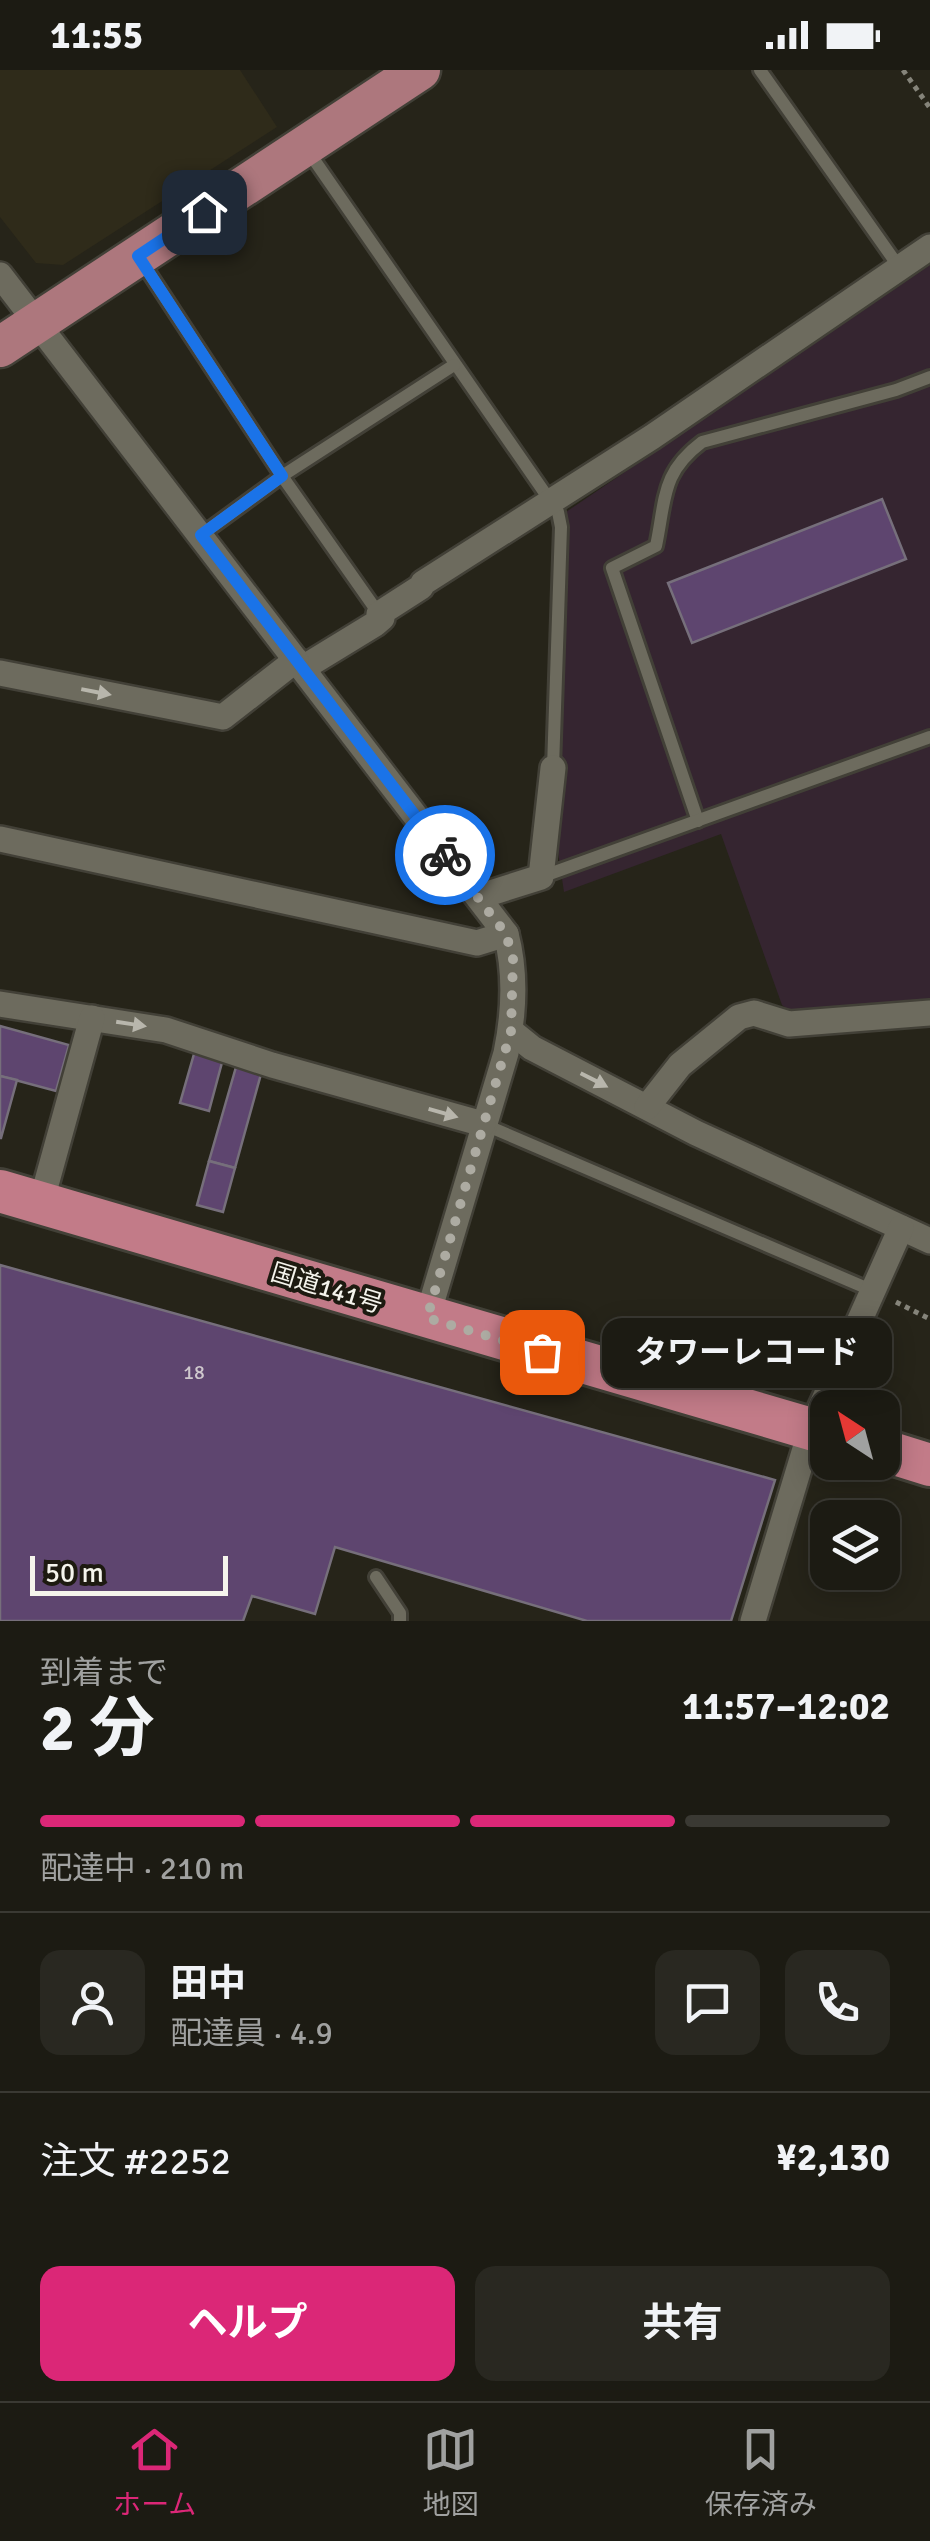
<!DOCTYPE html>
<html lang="ja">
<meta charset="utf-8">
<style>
:root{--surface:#1c1b13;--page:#292821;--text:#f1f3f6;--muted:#a0a1a0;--line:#3a3933;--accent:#db2777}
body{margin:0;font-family:Signika,"Noto Sans JP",sans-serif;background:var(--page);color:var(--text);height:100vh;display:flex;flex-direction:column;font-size:38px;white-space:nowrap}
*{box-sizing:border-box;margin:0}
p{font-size:32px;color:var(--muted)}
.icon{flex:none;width:55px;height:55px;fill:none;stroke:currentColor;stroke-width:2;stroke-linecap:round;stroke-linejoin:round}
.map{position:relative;height:1551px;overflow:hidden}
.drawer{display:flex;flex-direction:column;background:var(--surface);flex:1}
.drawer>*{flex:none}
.needle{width:65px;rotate:324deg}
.buttons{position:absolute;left:810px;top:1320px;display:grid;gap:20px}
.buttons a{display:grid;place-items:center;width:90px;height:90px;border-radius:20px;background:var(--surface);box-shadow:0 5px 25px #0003,0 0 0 2px var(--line);font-size:50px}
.scale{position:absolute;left:30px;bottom:25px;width:198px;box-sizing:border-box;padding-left:10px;border:5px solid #f5f4ec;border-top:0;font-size:28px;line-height:35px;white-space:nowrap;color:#f5f4ec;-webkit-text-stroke:8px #1d1a10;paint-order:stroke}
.pin{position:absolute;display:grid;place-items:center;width:85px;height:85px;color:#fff;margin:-42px;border-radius:20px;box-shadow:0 5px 15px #0006}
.courier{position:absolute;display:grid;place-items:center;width:100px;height:100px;margin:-50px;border:8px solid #1a73e8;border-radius:50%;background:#fff;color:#222;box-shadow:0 2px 12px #0007}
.bubble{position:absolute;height:70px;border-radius:20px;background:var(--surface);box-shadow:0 5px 25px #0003,0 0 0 2px var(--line);font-size:32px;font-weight:700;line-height:70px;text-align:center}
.headline em{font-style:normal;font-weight:700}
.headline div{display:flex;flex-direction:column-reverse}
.headline{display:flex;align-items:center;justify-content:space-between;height:170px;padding:0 40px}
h1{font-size:65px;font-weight:700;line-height:75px}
.bar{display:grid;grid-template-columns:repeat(4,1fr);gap:15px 10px;align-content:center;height:120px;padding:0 40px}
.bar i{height:12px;border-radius:8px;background:var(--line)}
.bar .current{background:var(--accent)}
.bar p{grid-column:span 4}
.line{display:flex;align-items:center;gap:25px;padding:0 40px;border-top:2px solid var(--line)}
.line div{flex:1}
.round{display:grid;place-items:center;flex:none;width:105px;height:105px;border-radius:20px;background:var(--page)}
.button{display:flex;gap:20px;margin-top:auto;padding:20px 40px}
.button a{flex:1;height:115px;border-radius:20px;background:var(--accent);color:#fff;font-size:40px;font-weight:700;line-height:115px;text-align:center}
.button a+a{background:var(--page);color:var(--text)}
.status{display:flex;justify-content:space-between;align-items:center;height:70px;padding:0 50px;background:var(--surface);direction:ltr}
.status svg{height:28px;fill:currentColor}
.dock{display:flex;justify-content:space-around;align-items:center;height:140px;border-top:2px solid var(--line);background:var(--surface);font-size:28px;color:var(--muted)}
.dock a{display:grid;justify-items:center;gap:5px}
.dock .current{color:var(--accent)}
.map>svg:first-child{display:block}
.built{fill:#2f2b1a}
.industrial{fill:#352530}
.building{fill:#5e456f;stroke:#766f7b;stroke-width:2.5}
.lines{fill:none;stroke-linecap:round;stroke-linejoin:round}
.service-casing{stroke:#424037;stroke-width:18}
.minor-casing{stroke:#424037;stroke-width:30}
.primary-casing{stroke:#424037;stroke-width:45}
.trunk-casing{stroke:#424037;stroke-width:48}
.path{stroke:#85847a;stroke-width:5;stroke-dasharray:5 5;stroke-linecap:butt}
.service{stroke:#6d6b5e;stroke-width:12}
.minor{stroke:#6d6b5e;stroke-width:25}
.primary{stroke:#ad777d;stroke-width:40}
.trunk{stroke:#c27b88;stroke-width:42}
.oneway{fill:#b8b6ac}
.done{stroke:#adaba2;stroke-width:10;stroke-dasharray:0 18}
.route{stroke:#1a73e8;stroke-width:12}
.labels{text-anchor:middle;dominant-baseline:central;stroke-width:8;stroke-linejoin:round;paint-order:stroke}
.number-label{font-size:20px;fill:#cfc8cd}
.street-label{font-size:25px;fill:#f5f4ec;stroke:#1d1a10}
</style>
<div class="status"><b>11:55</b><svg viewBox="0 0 49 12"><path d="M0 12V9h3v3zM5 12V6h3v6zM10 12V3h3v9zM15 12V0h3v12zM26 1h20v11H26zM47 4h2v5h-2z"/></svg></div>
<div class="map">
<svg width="930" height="1551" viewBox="0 0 930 1551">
<rect width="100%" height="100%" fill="#262419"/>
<path class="built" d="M0,0H240L277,57L63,195L36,193L0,147Z"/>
<path class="industrial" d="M930,195V933L795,945L782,935L721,764L564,822L557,775L566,442Z"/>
<g class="building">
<path d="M882,429L906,489L692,573L668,513Z"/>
<path d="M0,956L69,975L56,1021L0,1006Z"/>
<path d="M196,977L224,985L209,1041L180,1033Z"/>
<path d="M236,997L261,1004L235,1098L209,1091Z"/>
<path d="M0,1006L17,1010L1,1068H0Z"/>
<path d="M209,1091L235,1098L223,1142L197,1135Z"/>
<path d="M0,1195L775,1410L731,1551H587L335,1477L315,1544L252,1526L243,1551H0Z"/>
</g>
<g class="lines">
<defs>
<g id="service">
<path d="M760,0L899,197"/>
<path d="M308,81L558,442L561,457L553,698"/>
<path d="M140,189L282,406L379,544"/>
<path d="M201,465L282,406L454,295"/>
<path d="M698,751L612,498L656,476C666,428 661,403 702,372L896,320L930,307"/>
<path d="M541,807L930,667"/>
<path d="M483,1054L871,1220"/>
<path d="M376,1507L400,1543V1551"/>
</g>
<g id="minor">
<path d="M0,205L506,864C516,902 514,944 506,983L427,1248"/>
<path d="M303,598L375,554L382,548L379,544L421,517L423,513L652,367L930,177"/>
<path d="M0,603L223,647L296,590"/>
<path d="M0,769L477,873L506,864"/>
<path d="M478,827L541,807L553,698"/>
<path d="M0,934L166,960L272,995L483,1054"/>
<path d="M511,961L532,978L696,1063L930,1171"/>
<path d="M647,1037L680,995L739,947L754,943L789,954L930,943"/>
<path d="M41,1133L92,948"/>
<path d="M753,1551L811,1359L901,1158"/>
</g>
<path id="primary" d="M0,277L420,0"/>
<g id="trunk">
<path d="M0,1121L828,1364"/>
<path d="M882,1380L930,1395"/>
</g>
</defs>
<use href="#service" class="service-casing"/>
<use href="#minor" class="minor-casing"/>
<use href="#primary" class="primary-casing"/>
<use href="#trunk" class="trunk-casing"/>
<g class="path">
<path d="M903,0L930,38"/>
<path d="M896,1232L930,1249"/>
</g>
<use href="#service" class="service"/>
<use href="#minor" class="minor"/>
<use href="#primary" class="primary"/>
<use href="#trunk" class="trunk"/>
</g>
<defs><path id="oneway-solid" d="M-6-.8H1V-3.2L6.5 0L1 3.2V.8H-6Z" transform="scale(2.5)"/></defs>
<g class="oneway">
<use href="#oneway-solid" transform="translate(96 622) rotate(11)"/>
<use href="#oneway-solid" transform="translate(131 954) rotate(9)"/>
<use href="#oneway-solid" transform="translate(594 1010) rotate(27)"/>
<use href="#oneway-solid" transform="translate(443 1043) rotate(16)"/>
</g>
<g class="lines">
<path class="done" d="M445,785L506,864L513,889L511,961L427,1248L542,1282"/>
<path class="route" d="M204,142L138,186L282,406L201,465L445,785"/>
</g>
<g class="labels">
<g class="number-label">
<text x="194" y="1302">18</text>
</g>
<g class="street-label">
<text transform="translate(327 1218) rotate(17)">国道141号</text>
</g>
</g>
</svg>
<div class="buttons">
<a><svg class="needle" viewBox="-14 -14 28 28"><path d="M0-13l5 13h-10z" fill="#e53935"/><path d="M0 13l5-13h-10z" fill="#a0a1a0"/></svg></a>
<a><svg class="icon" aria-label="layers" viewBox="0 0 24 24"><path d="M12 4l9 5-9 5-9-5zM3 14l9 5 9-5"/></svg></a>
</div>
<div class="scale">50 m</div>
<div class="pin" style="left:542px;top:1282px;background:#ea580c"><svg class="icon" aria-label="bag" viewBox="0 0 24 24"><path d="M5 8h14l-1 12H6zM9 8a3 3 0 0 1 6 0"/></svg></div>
<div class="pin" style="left:204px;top:142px;background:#1f2937"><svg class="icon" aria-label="home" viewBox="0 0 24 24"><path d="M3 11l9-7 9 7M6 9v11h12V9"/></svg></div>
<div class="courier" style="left:445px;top:785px"><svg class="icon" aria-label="bike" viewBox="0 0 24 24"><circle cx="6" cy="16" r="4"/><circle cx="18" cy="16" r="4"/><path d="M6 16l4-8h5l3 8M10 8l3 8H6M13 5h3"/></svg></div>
<div class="bubble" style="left:602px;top:1248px;width:290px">タワーレコード</div>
</div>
<section class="drawer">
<div class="headline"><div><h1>2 分</h1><p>到着まで</p></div><em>11:57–12:02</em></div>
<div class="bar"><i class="current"></i><i class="current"></i><i class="current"></i><i></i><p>配達中 · 210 m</p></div>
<div class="line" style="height:180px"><a class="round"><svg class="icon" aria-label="person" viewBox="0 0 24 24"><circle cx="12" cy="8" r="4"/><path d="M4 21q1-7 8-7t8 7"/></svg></a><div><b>田中</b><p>配達員 · 4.9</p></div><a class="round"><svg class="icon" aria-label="chat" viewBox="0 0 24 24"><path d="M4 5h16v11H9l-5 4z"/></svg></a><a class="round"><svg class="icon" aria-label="phone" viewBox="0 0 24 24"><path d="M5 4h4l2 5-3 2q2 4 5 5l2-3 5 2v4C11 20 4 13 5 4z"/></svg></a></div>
<div class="line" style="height:130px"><div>注文 #2252</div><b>¥2,130</b></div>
<div class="button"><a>ヘルプ</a><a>共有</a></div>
</section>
<nav class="dock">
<a class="current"><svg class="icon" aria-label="home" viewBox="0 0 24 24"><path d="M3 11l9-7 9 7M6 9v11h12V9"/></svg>ホーム</a>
<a><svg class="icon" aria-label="map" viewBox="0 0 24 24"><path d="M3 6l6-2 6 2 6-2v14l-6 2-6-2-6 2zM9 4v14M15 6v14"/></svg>地図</a>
<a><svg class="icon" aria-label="saved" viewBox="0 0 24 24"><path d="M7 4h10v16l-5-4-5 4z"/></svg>保存済み</a>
</nav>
